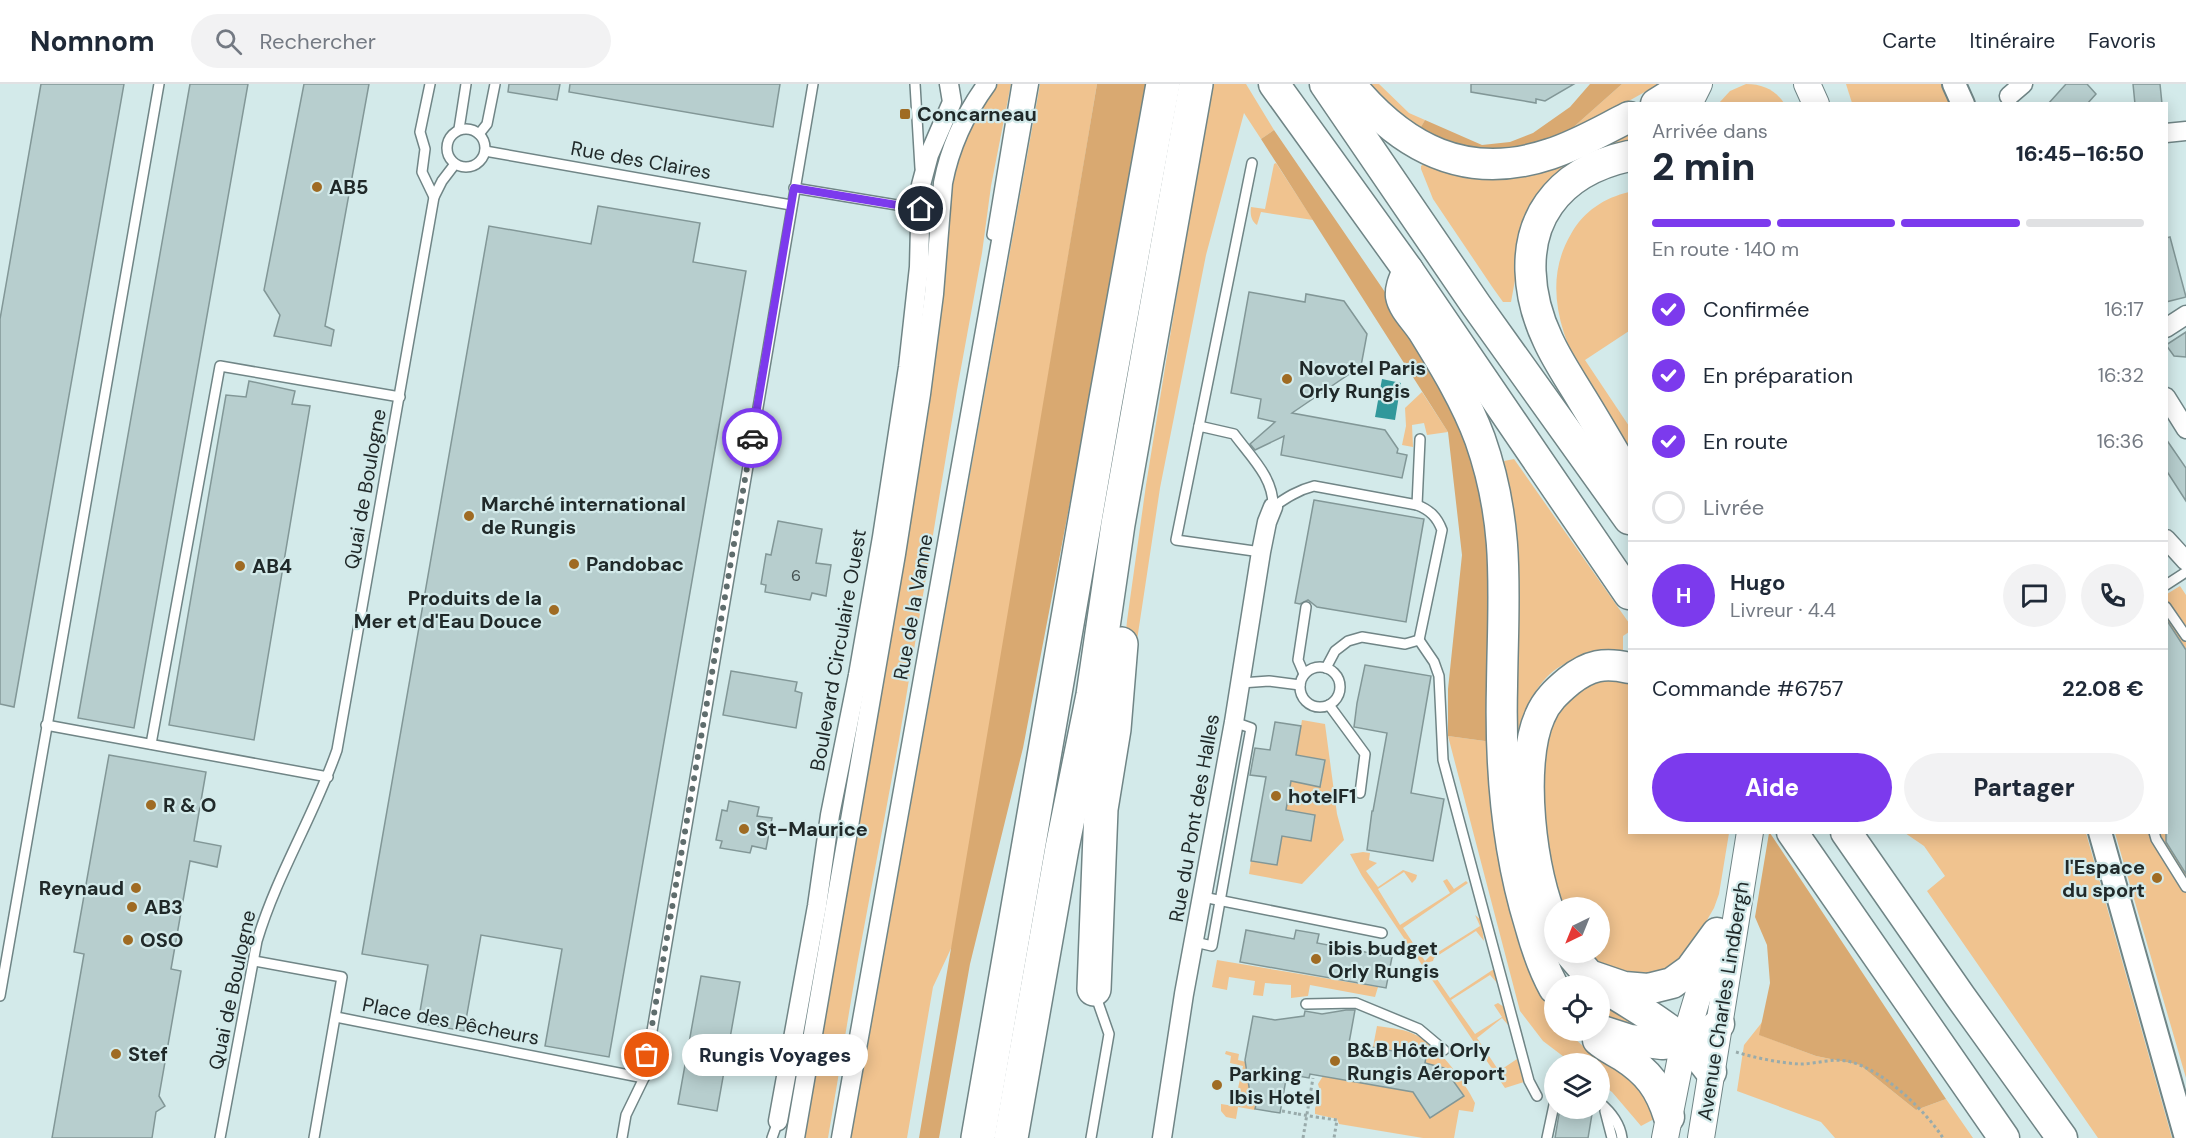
<!DOCTYPE html>
<html lang="fr">
<meta charset="utf-8">
<style>
:root{--surface:#fff;--page:#f2f2f3;--text:#1f2937;--muted:#747a83;--line:#e0e1e3;--accent:#7c3aed}
body{margin:0;font-family:"DM Sans",sans-serif;background:var(--page);color:var(--text);height:100vh;display:flex;flex-direction:column;font-size:22px;white-space:nowrap}
*{box-sizing:border-box;margin:0}
p{font-size:20px;color:var(--muted)}
.icon{flex:none;width:33px;height:33px;fill:none;stroke:currentColor;stroke-width:2;stroke-linecap:round;stroke-linejoin:round}
.map{position:relative;flex:1;overflow:hidden}
.panel{position:absolute;left:1628px;top:18px;width:540px;height:732px;display:flex;flex-direction:column;background:var(--surface);border-radius:0px;box-shadow:0 3px 15px #0003}
.panel>*{flex:none}
.needle{width:39px;rotate:223deg}
.controls{position:absolute;left:1544px;top:813px;display:grid;gap:12px}
.controls a{display:grid;place-items:center;width:66px;height:66px;border-radius:50%;background:var(--surface);box-shadow:0 3px 15px #0003;font-size:30px}
.pin{position:absolute;display:grid;place-items:center;width:51px;height:51px;color:#fff;margin:-26px;border:3px solid #fff;border-radius:50%;box-shadow:0 2px 6px #0007}
.courier{position:absolute;display:grid;place-items:center;width:60px;height:60px;margin:-30px;border:4px solid #7c3aed;border-radius:50%;background:#fff;color:#222;box-shadow:0 2px 8px #0007}
.bubble{position:absolute;height:42px;border-radius:21px;background:var(--surface);box-shadow:0 3px 15px #0003;font-size:20px;font-weight:800;line-height:42px;text-align:center}
.headline em{font-style:normal;font-weight:800}
.headline div{display:flex;flex-direction:column-reverse}
.headline{display:flex;align-items:center;justify-content:space-between;height:102px;padding:0 24px}
h1{font-size:39px;font-weight:800;line-height:45px}
.bar{display:grid;grid-template-columns:repeat(4,1fr);gap:9px 6px;align-content:center;height:72px;padding:0 24px}
.bar i{height:8px;border-radius:4px;background:var(--line)}
.bar .selected{background:var(--accent)}
.bar p{grid-column:span 4}
.line{display:flex;align-items:center;gap:15px;padding:0 24px;border-top:2px solid var(--line)}
.line div{flex:1}
.round{display:grid;place-items:center;flex:none;width:63px;height:63px;border-radius:32px;background:var(--page)}
ol{padding:0 24px;list-style:none}
li{display:flex;align-items:center;gap:18px;height:66px}
li p{margin-inline-start:auto}
li .icon{padding:6px;border-radius:50%;background:var(--accent);color:#fff;stroke-width:4}
li:last-child{color:var(--muted)}
li i{width:33px;height:33px;border:3px solid var(--line);border-radius:50%}
.primary-button{display:flex;gap:12px;margin-top:auto;padding:12px 24px}
.primary-button a{flex:1;height:69px;border-radius:36px;background:var(--accent);color:#fff;font-size:24px;font-weight:800;line-height:69px;text-align:center}
.primary-button a+a{background:var(--page);color:var(--text)}
header{display:flex;align-items:center;gap:36px;box-sizing:border-box;height:84px;padding:0 30px;background:var(--surface);border-bottom:2px solid var(--line)}
header strong{font-size:28px}
nav{display:flex;gap:33px;margin-inline-start:auto;font-size:21px}
.search{width:420px;height:54px;background:var(--page);display:flex;align-items:center;gap:15px;box-sizing:border-box;padding:0 21px;border-radius:33px;color:var(--muted);font-size:22px}
.map>svg:first-child{display:block}
.green{fill:#f0c38f}
.forest{fill:#d9a971}
.water{fill:#31989b}
.building{fill:#b7cece;stroke:#829797;stroke-width:1.5}
.lines{fill:none;stroke-linecap:round;stroke-linejoin:round}
.service-casing{stroke:#708586;stroke-width:12}
.minor-casing{stroke:#708586;stroke-width:21}
.tertiary-casing{stroke:#708586;stroke-width:26}
.secondary-casing{stroke:#708586;stroke-width:28}
.trunk-casing{stroke:#708586;stroke-width:33}
.motorway-casing{stroke:#708586;stroke-width:36}
.path{stroke:#99abab;stroke-width:3;stroke-dasharray:3 3;stroke-linecap:butt}
.service{stroke:#fff;stroke-width:9}
.minor{stroke:#fff;stroke-width:18}
.tertiary{stroke:#fff;stroke-width:22}
.secondary{stroke:#fff;stroke-width:26}
.trunk{stroke:#fff;stroke-width:30}
.motorway{stroke:#fff;stroke-width:33}
.path-bridge{stroke:#99abab;stroke-width:3;stroke-dasharray:3 3;stroke-linecap:butt}
.done{stroke:#5f6d6d;stroke-width:6;stroke-dasharray:0 10.8}
.route{stroke:#7c3aed;stroke-width:8}
.poi-dot{fill:#9f6b23;stroke:#d3eaea;stroke-width:2}
.labels{text-anchor:middle;dominant-baseline:central;stroke-width:4.5;stroke-linejoin:round;paint-order:stroke}
.number-label{font-size:16px;fill:#465252}
.poi-label{font-size:20px;font-weight:bold;fill:#202929;stroke:#d3eaea;text-anchor:start}
.street-label{font-size:20px;fill:#202929;stroke:#d3eaea}
</style>
<header>
<strong>Nomnom</strong>
<div class="search"><svg class="icon" aria-label="search" viewBox="0 0 24 24"><circle cx="10" cy="10" r="6"/><path d="M15 15l6 6"/></svg>Rechercher</div>
<nav><a>Carte</a><a>Itinéraire</a><a>Favoris</a></nav>
</header>
<div class="map">
<svg width="2186" height="1054" viewBox="0 0 2186 1054">
<rect width="100%" height="100%" fill="#d3eaea"/>
<g class="green">
<path d="M998,0H1011L991,102L982,169L957,306L899,656L857,881L828,1054H803L950,97C960,62 974,28 998,0Z"/>
<path d="M1040,0H1097L954,858L933,903L907,1054H851Z"/>
<path d="M1211,0H1246L1274,46L1261,55L1244,29L1206,171L1160,404L1113,715L1107,740L1127,537L1146,401Z"/>
<path d="M1366,0H1379L1409,29L1425,36L1418,48Z"/>
<path d="M1622,0H1659L1559,56Z"/>
<path d="M1746,0C1763,0 1775,6 1784,19H1719L1730,7Z"/>
<path d="M1846,0H1941L1953,19H1852Z"/>
<path d="M1629,50V61L1524,147L1511,218H1503L1493,204L1433,115L1421,85V82L1425,79Z"/>
<path d="M1276,79L1313,136L1261,128L1257,141C1251,137 1250,130 1251,123L1265,125L1274,80Z"/>
<path d="M1629,108V247L1585,276L1629,342V370C1592,308 1527,224 1571,150C1584,127 1604,114 1629,108Z"/>
<path d="M1422,308L1448,348L1427,351L1424,339L1412,341L1413,363L1402,361L1406,342L1405,324Z"/>
<path d="M1514,375L1629,539V548L1623,552V569C1608,571 1591,570 1577,575C1527,590 1519,647 1511,691L1519,476L1516,438L1504,377Z"/>
<path d="M2180,502L2186,511V994L2115,749L2166,748V508L2167,510Z"/>
<path d="M1629,594V748L1729,749L1719,810L1714,824L1681,881L1635,893L1599,879L1586,869L1599,868V824H1558L1537,719L1549,633L1587,595Z"/>
<path d="M1302,636L1325,640L1337,730L1344,756L1302,800L1249,790L1251,777L1282,752L1311,756L1315,731L1286,726L1291,697L1321,702L1325,677L1296,671Z"/>
<path d="M1448,652L1492,658L1539,905L1554,931V946L1566,947L1583,962L1645,1005L1656,1034L1641,1042L1612,1008L1599,999V980L1572,979L1543,957L1520,927Z"/>
<path d="M1905,749H2086L2172,1054H2098L1927,807L1945,792L1924,762Z"/>
<path d="M1363,768L1370,769L1369,776L1377,779L1366,787L1378,803L1403,786L1417,791L1416,795L1412,799L1404,788L1378,805L1400,841L1450,809L1443,797L1447,795L1454,805L1466,797L1468,799L1403,844L1425,877L1430,872H1432L1480,842L1475,831L1481,836L1484,857L1476,847L1434,874L1433,877L1426,879L1450,914L1494,885L1498,900L1490,891L1451,916L1475,950L1502,933L1494,921L1498,919L1504,923L1509,942L1502,934L1477,954L1499,987L1517,975L1524,998L1505,1004L1362,792L1350,770Z"/>
<path d="M1217,876L1378,903L1375,913L1310,901L1308,912L1291,914V901L1265,899L1263,912L1253,911L1255,897L1229,893L1227,906L1212,903Z"/>
<path d="M1599,909L1657,947L1618,943L1599,931Z"/>
<path d="M1763,937L1760,951L1816,972L1860,981L1916,1026L1946,1015L1973,1054H1835L1821,1038L1737,1007L1744,961Z"/>
<path d="M1377,942C1391,944 1406,945 1418,952C1439,963 1465,998 1475,1019L1473,1028L1459,1026L1454,1054H1423L1339,1040L1337,1035L1315,1030V1024L1321,1011L1318,1000L1323,992L1419,1009L1418,1016L1430,1034L1464,1012L1449,990L1432,1001L1423,989L1426,973L1373,963Z"/>
<path d="M1226,967L1239,970L1238,976L1246,978L1251,1016L1257,1017L1255,1026L1238,1023L1236,1035L1226,1033L1221,1027V1020L1234,1022L1243,982L1230,979L1231,972L1225,970Z"/>
</g>
<g class="forest">
<path d="M1097,0H1150L1023,664L970,880L939,1054H919Z"/>
<path d="M1590,0H1622L1559,56L1476,71L1418,48L1425,36L1482,61L1510,58L1533,49L1570,23Z"/>
<path d="M1274,46L1400,230L1472,363L1488,436L1492,658L1448,652V605L1462,471L1448,348L1261,55Z"/>
<path d="M1769,749H1770L1946,1015L1916,1026L1860,981L1816,972L1759,951L1770,899L1767,861L1755,833Z"/>
</g>
<path class="water" d="M1382,295L1401,299L1395,336L1375,333Z"/>
<g class="building">
<path d="M41,0H124L14,623L0,620V235Z"/>
<path d="M190,0H248L134,644L78,634Z"/>
<path d="M304,0H369L325,242L334,246L331,262L274,252L280,231L264,206Z"/>
<path d="M509,0H560L557,16L508,8Z"/>
<path d="M570,0H780L773,43L569,8Z"/>
<path d="M1471,0H1574L1545,17L1536,15V19L1471,8Z"/>
<path d="M2066,0H2087L2096,10L2087,20H2048Z"/>
<path d="M2133,0H2160L2162,20H2135Z"/>
<path d="M598,122L700,139L693,178L746,187L609,973L545,962L562,865L481,851L464,947L418,939L428,881L362,870L489,142L591,160Z"/>
<path d="M2170,153L2186,213L2166,218V154Z"/>
<path d="M1249,208L1305,218L1306,210L1344,217L1367,250L1361,282L1292,329L1385,346L1398,365L1397,369L1407,371L1402,394L1281,371L1284,352L1255,366L1250,360L1275,338L1258,334L1261,315L1231,309Z"/>
<path d="M2186,248V273L2174,272L2166,261Z"/>
<path d="M249,297L295,307L292,320L310,322L254,656L169,641L226,311L246,313Z"/>
<path d="M2166,355L2186,384V417L2166,386Z"/>
<path d="M1314,416L1424,435L1406,538L1317,523L1308,516L1300,520L1295,519Z"/>
<path d="M778,437L822,445L816,479L831,481L826,512L812,509L810,516L765,508L766,501L761,500L766,470L771,471Z"/>
<path d="M2166,535L2186,566V790L2166,758Z"/>
<path d="M1365,581L1431,592L1411,709L1444,715L1433,777L1367,766L1372,727H1373L1387,649L1354,643L1357,619Z"/>
<path d="M731,587L797,598L795,607L802,609L796,644L723,631Z"/>
<path d="M1275,638L1301,642L1296,671L1325,676L1320,703L1291,697L1286,726L1315,731L1311,757L1282,752L1277,781L1251,777L1266,693L1250,691L1255,664L1270,666Z"/>
<path d="M109,671L206,688L194,757L221,762L217,783L190,777L171,885L181,887L159,1012L165,1022L156,1028L152,1054H52L84,870L74,868Z"/>
<path d="M729,717L759,723L757,732L772,734L766,765L752,762L750,769L720,764L722,757L716,756L722,726L727,727Z"/>
<path d="M1246,846L1294,855L1296,846L1319,850L1317,859L1392,873L1386,904L1240,878Z"/>
<path d="M701,892L740,898L717,1027L678,1020Z"/>
<path d="M1346,926H1355L1349,959L1426,973L1425,979L1444,984L1464,1012L1430,1034L1413,1008L1310,990L1309,994L1287,990L1280,1029L1255,1025L1257,1017L1251,1016L1245,976L1253,932L1275,936L1304,932L1305,927L1322,930Z"/>
<path d="M1560,1024H1593L1588,1054H1555Z"/>
</g>
<g class="lines">
<defs>
<g id="service">
<path d="M430,0L420,48L425,65L422,88L434,113"/>
<path d="M915,0L920,84"/>
<circle cx="466" cy="64" r="19"/>
<path d="M459,45L466,0"/>
<path d="M479,50L487,40L495,0"/>
<path d="M485,67L791,121"/>
<path d="M794,104L921,125"/>
<path d="M992,151L1017,0"/>
<path d="M1199,342L1252,79"/>
<path d="M1417,421L1420,355"/>
<path d="M1273,423C1286,414 1298,406 1314,402L1417,421C1430,426 1437,433 1442,446L1419,556"/>
<path d="M1261,468L1176,456L1199,342L1234,350C1251,373 1274,394 1273,423"/>
<path d="M2166,501L2186,488"/>
<path d="M2166,523L2186,552"/>
<circle cx="1320" cy="603" r="20"/>
<path d="M1326,584L1335,567L1348,557L1362,553L1405,560L1419,556L1434,578L1439,592L1443,676L1529,997L1537,1012"/>
<path d="M1304,590L1298,576L1306,523"/>
<path d="M1241,599L1269,597L1300,601"/>
<path d="M1329,621L1365,670L1360,709"/>
<path d="M46,641L328,693"/>
<path d="M151,660L220,282L400,313"/>
<path d="M2154,748L2156,755L2186,803"/>
<path d="M1203,813L1382,849"/>
<path d="M1195,858L1212,862L1251,644L1234,638"/>
<path d="M254,877L342,893L314,1054"/>
<path d="M0,912L159,0"/>
<path d="M1306,920L1356,919L1419,945L1444,966"/>
<path d="M336,933L644,994"/>
<path d="M1599,1018C1610,1027 1620,1039 1622,1054"/>
<path d="M1605,1027L1612,1054"/>
<path d="M220,1054L257,857C277,790 314,732 337,666L434,113L442,97L455,80"/>
<path d="M622,1054L626,1031L644,994L813,0"/>
<path d="M772,1054L778,1037"/>
<path d="M1091,1054L1109,950L1095,910"/>
<path d="M1547,1054L1554,1021"/>
</g>
<g id="minor">
<path d="M2009,12L2023,0"/>
<path d="M2166,49L2186,47"/>
<path d="M2166,244L2186,231"/>
<path d="M2166,313L2186,345"/>
<path d="M2166,455L2186,477"/>
<path d="M778,1037L817,822L830,731L858,591L882,453L908,283L919,183L921,101L929,71L952,18L949,0"/>
<path d="M795,1054L896,470L921,310L934,210L943,99C950,63 965,30 987,0"/>
<path d="M841,1054L1029,0"/>
<path d="M1162,1054L1184,910L1234,638L1261,468L1267,438L1273,423"/>
</g>
<g id="tertiary">
<path d="M1954,0L1963,20"/>
<path d="M2100,748L2186,1054"/>
</g>
<g id="secondary">
<path d="M1807,0L1816,20"/>
<path d="M1689,20L1699,0"/>
<path d="M1665,1054L1684,958L1714,859"/>
<path d="M1701,1054L1750,748"/>
</g>
<g id="trunk">
<path d="M1274,0L1408,186L1629,510"/>
<path d="M1325,0L1476,221L1629,435"/>
<path d="M1350,0C1403,65 1467,98 1550,70C1578,61 1603,46 1629,33"/>
<path d="M1656,20L1688,0"/>
<path d="M1629,72C1597,79 1568,93 1549,120C1521,159 1528,214 1548,256C1557,276 1570,295 1582,315C1598,341 1613,367 1629,394"/>
<path d="M1408,186C1405,194 1400,203 1401,212C1403,224 1416,236 1423,247C1444,281 1466,317 1480,355C1511,443 1503,512 1502,602C1500,683 1506,763 1530,841C1536,863 1543,884 1554,904"/>
<path d="M1792,748L2004,1054"/>
<path d="M1846,748L1960,912L2062,1054"/>
<path d="M1554,839C1531,792 1518,680 1540,632C1546,617 1557,607 1569,597C1589,581 1605,578 1629,584"/>
<path d="M1569,868L1589,891L1624,903L1648,905L1672,899L1690,886L1717,849"/>
<path d="M1608,906C1646,929 1685,951 1711,988"/>
<path d="M1599,946L1630,956L1662,960L1701,956L1719,940"/>
<path d="M1598,956C1606,963 1615,967 1623,972C1648,988 1660,1004 1669,1033"/>
</g>
<g id="motorway">
<path d="M1094,905L1101,725L1114,645L1121,560"/>
<path d="M978,1054L1104,326L1163,0"/>
<path d="M1011,1054L1062,764L1093,611L1118,440L1196,0"/>
</g>
</defs>
<use href="#service" class="service-casing"/>
<use href="#minor" class="minor-casing"/>
<use href="#tertiary" class="tertiary-casing"/>
<use href="#secondary" class="secondary-casing"/>
<use href="#trunk" class="trunk-casing"/>
<use href="#motorway" class="motorway-casing"/>
<g class="path">
<path d="M1736,968C1756,974 1780,979 1800,980C1817,980 1835,973 1851,978C1884,987 1925,1026 1943,1054"/>
<path d="M1282,1027L1298,1030"/>
<path d="M1316,1033L1337,1036L1334,1054"/>
<path d="M1303,1054L1313,994"/>
</g>
<use href="#service" class="service"/>
<use href="#minor" class="minor"/>
<use href="#tertiary" class="tertiary"/>
<use href="#secondary" class="secondary"/>
<use href="#trunk" class="trunk"/>
<use href="#motorway" class="motorway"/>
<path class="path-bridge" d="M1298,1030L1316,1033"/>
</g>
<g class="lines">
<path class="done" d="M647,971L752,354"/>
<path class="route" d="M752,354L794,104L921,125"/>
</g>
<g class="poi-dot">
<rect x="899" y="24" width="12" height="12" rx="3"/>
<circle cx="317" cy="103" r="6"/>
<circle cx="1287" cy="295" r="6"/>
<circle cx="469" cy="432" r="6"/>
<circle cx="574" cy="480" r="6"/>
<circle cx="240" cy="482" r="6"/>
<circle cx="554" cy="526" r="6"/>
<circle cx="1276" cy="712" r="6"/>
<circle cx="151" cy="721" r="6"/>
<circle cx="744" cy="745" r="6"/>
<circle cx="2157" cy="794" r="6"/>
<circle cx="136" cy="804" r="6"/>
<circle cx="132" cy="823" r="6"/>
<circle cx="128" cy="856" r="6"/>
<circle cx="1316" cy="875" r="6"/>
<circle cx="116" cy="970" r="6"/>
<circle cx="1335" cy="977" r="6"/>
<circle cx="1217" cy="1001" r="6"/>
</g>
<g class="labels">
<g class="number-label">
<text x="796" y="491">6</text>
</g>
<g class="poi-label">
<text x="917" y="30">Concarneau</text>
<text x="329" y="103">AB5</text>
<text x="1299" y="284">Novotel Paris<tspan x="1299" dy="23">Orly Rungis</tspan></text>
<text x="481" y="420">Marché international<tspan x="481" dy="23">de Rungis</tspan></text>
<text x="586" y="480">Pandobac</text>
<text x="252" y="482">AB4</text>
<text x="542" y="514" text-anchor="end">Produits de la<tspan x="542" dy="23">Mer et d'Eau Douce</tspan></text>
<text x="1288" y="712">hotelF1</text>
<text x="163" y="721">R &amp; O</text>
<text x="756" y="745">St-Maurice</text>
<text x="2145" y="783" text-anchor="end">l'Espace<tspan x="2145" dy="23">du sport</tspan></text>
<text x="124" y="804" text-anchor="end">Reynaud</text>
<text x="144" y="823">AB3</text>
<text x="140" y="856">OSO</text>
<text x="1328" y="864">ibis budget<tspan x="1328" dy="23">Orly Rungis</tspan></text>
<text x="1347" y="966">B&amp;B Hôtel Orly<tspan x="1347" dy="23">Rungis Aéroport</tspan></text>
<text x="128" y="970">Stef</text>
<text x="1229" y="990">Parking<tspan x="1229" dy="23">Ibis Hotel</tspan></text>
</g>
<g class="street-label">
<text transform="translate(641 76) rotate(10)">Rue des Claires</text>
<text transform="translate(365 405) rotate(-80)">Quai de Boulogne</text>
<text transform="translate(913 523) rotate(-80)">Rue de la Vanne</text>
<text transform="translate(838 566) rotate(-80)">Boulevard Circulaire Ouest</text>
<text transform="translate(1194 734) rotate(-80)">Rue du Pont des Halles</text>
<text transform="translate(232 906) rotate(-78)">Quai de Boulogne</text>
<text transform="translate(1723 917) rotate(-81)">Avenue Charles Lindbergh</text>
<text transform="translate(451 937) rotate(11)">Place des Pêcheurs</text>
</g>
</g>
</svg>
<div class="controls">
<a><svg class="needle" viewBox="-14 -14 28 28"><path d="M0-13l5 13h-10z" fill="#e53935"/><path d="M0 13l5-13h-10z" fill="#747a83"/></svg></a>
<a><svg class="icon" aria-label="locate" viewBox="0 0 24 24"><circle cx="12" cy="12" r="6"/><path d="M12 2v4M12 18v4M2 12h4M18 12h4"/></svg></a>
<a><svg class="icon" aria-label="layers" viewBox="0 0 24 24"><path d="M12 4l9 5-9 5-9-5zM3 14l9 5 9-5"/></svg></a>
</div>
<div class="pin" style="left:647px;top:971px;background:#ea580c"><svg class="icon" aria-label="bag" viewBox="0 0 24 24"><path d="M5 8h14l-1 12H6zM9 8a3 3 0 0 1 6 0"/></svg></div>
<div class="pin" style="left:921px;top:125px;background:#1f2937"><svg class="icon" aria-label="home" viewBox="0 0 24 24"><path d="M3 11l9-7 9 7M6 9v11h12V9"/></svg></div>
<div class="courier" style="left:752px;top:354px"><svg class="icon" aria-label="car" viewBox="0 0 24 24"><path d="M5 17H2v-5l4-1 3-4h7l3 4 3 1v5h-3M9 17h6M6 11h13"/><circle cx="7" cy="17" r="2"/><circle cx="17" cy="17" r="2"/></svg></div>
<div class="bubble" style="left:682px;top:950px;width:186px">Rungis Voyages</div>
<section class="panel">
<div class="headline"><div><h1>2 min</h1><p>Arrivée dans</p></div><em>16:45–16:50</em></div>
<div class="bar"><i class="selected"></i><i class="selected"></i><i class="selected"></i><i></i><p>En route · 140 m</p></div>
<ol>
<li><svg class="icon" aria-label="check" viewBox="0 0 24 24"><path d="M5 12l5 5 9-10"/></svg>Confirmée<p>16:17</p></li>
<li><svg class="icon" aria-label="check" viewBox="0 0 24 24"><path d="M5 12l5 5 9-10"/></svg>En préparation<p>16:32</p></li>
<li><svg class="icon" aria-label="check" viewBox="0 0 24 24"><path d="M5 12l5 5 9-10"/></svg>En route<p>16:36</p></li>
<li><i></i>Livrée</li>
</ol>
<div class="line" style="height:108px"><b class="round" style="background:var(--accent);color:#fff">H</b><div><b>Hugo</b><p>Livreur · 4.4</p></div><a class="round"><svg class="icon" aria-label="chat" viewBox="0 0 24 24"><path d="M4 5h16v11H9l-5 4z"/></svg></a><a class="round"><svg class="icon" aria-label="phone" viewBox="0 0 24 24"><path d="M5 4h4l2 5-3 2q2 4 5 5l2-3 5 2v4C11 20 4 13 5 4z"/></svg></a></div>
<div class="line" style="height:78px"><div>Commande #6757</div><b>22.08 €</b></div>
<div class="primary-button"><a>Aide</a><a>Partager</a></div>
</section>
</div>
